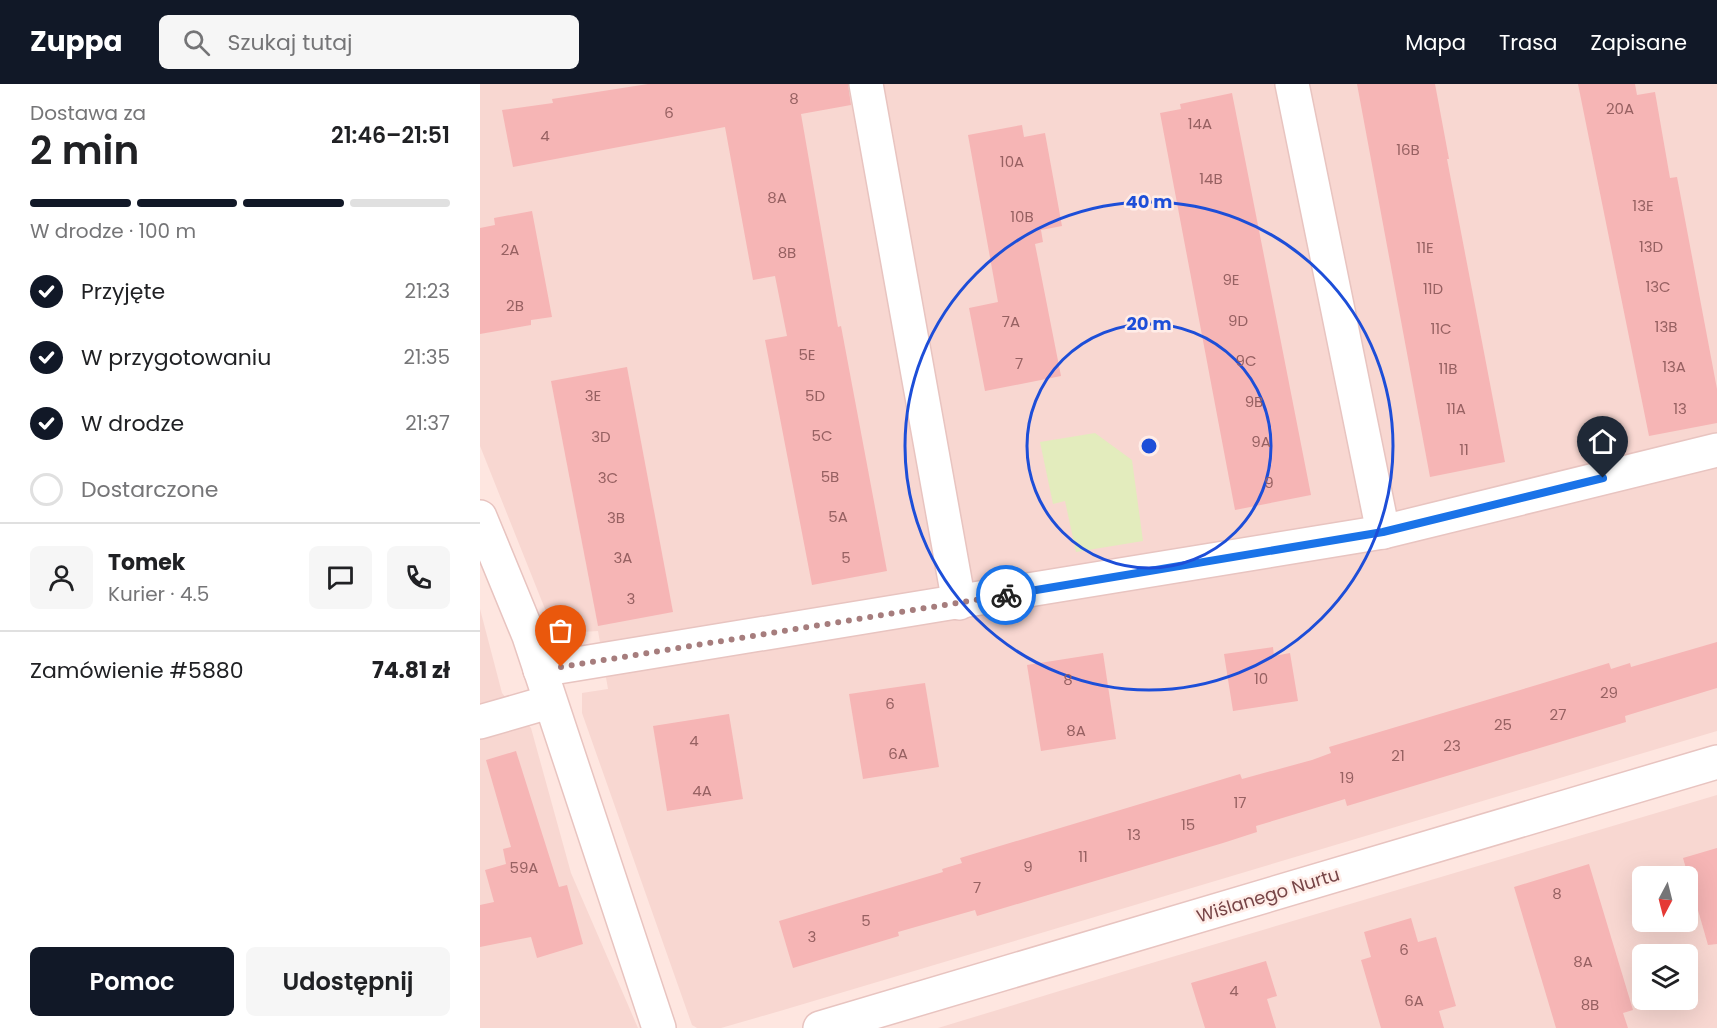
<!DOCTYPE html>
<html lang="pl">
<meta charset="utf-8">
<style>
:root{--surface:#fff;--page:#f6f6f6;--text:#202124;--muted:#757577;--line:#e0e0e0;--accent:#111827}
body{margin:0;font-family:Poppins,sans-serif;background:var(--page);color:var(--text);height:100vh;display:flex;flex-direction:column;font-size:22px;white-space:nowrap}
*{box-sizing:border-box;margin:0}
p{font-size:20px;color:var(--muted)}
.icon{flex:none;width:33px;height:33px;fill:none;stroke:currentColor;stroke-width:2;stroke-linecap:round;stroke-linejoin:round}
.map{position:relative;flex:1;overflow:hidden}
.panel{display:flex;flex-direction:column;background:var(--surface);width:480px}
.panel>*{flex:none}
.needle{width:39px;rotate:187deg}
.fabs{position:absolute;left:1152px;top:782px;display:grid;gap:12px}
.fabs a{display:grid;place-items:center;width:66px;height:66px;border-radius:9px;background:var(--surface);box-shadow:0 6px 24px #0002;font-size:30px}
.pin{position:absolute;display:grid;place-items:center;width:51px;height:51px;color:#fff;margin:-62px -26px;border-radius:50% 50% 50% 0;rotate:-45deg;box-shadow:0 0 6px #0007}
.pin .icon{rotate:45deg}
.courier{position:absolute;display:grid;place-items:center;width:60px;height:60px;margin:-30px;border:4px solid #1a73e8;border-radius:50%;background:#fff;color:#222;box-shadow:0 2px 8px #0007}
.summary em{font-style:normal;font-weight:600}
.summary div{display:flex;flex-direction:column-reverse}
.summary{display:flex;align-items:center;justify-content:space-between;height:102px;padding:0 30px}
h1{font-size:39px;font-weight:600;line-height:45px}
.bar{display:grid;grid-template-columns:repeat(4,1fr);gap:9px 6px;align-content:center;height:72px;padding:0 30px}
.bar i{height:8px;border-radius:4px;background:var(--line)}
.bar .active{background:var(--accent)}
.bar p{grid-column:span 4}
.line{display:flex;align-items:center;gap:15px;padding:0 30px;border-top:2px solid var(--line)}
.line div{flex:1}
.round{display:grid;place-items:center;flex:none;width:63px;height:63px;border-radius:9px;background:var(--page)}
ol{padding:0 30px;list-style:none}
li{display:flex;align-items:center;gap:18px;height:66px}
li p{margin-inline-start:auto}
li .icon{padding:6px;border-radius:50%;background:var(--accent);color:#fff;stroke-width:4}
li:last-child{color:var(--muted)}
li i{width:33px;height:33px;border:3px solid var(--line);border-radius:50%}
.primary-button{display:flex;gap:12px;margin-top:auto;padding:12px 30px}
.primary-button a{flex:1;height:69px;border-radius:9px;background:var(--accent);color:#fff;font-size:24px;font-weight:600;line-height:69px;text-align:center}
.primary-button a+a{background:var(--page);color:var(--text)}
header{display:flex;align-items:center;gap:36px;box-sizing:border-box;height:84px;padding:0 30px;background:var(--accent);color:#fff}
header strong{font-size:28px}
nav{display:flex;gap:33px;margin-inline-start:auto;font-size:21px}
.search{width:420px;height:54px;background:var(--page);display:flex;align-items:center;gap:15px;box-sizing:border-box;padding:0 21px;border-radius:9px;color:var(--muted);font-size:22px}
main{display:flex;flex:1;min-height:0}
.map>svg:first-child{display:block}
.residential{fill:#f8d7d1;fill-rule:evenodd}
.green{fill:#e3ecbd}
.building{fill:#f6b5b5}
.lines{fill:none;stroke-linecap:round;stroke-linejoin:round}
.minor-casing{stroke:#e8c4c0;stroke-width:36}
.minor{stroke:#fff;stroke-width:33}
.done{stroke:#a67d7d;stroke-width:6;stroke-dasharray:0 10.8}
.route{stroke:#1a73e8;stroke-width:8}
.ring{fill:none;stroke:#1d4ed8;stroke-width:3}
.labels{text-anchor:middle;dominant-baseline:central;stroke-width:5;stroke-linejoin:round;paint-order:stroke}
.number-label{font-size:15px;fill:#976162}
.street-label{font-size:18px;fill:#774547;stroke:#ffede8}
.centre{fill:#1d4ed8;stroke:#ffede8;stroke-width:3}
.ring-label{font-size:18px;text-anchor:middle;font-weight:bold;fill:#1d4ed8;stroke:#ffede8;stroke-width:5;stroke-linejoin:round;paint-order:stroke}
</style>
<header>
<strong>Zuppa</strong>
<div class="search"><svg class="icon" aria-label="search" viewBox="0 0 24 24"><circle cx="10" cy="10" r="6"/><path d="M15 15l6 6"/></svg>Szukaj tutaj</div>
<nav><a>Mapa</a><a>Trasa</a><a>Zapisane</a></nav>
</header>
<main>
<section class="panel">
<div class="summary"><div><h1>2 min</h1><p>Dostawa za</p></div><em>21:46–21:51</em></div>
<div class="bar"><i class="active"></i><i class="active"></i><i class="active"></i><i></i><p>W drodze · 100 m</p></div>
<ol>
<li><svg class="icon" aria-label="check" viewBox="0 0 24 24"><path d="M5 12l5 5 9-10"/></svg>Przyjęte<p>21:23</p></li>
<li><svg class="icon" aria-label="check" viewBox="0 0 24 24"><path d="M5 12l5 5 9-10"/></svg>W przygotowaniu<p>21:35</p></li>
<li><svg class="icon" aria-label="check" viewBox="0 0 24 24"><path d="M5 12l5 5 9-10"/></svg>W drodze<p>21:37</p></li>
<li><i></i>Dostarczone</li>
</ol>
<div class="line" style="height:108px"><a class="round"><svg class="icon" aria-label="person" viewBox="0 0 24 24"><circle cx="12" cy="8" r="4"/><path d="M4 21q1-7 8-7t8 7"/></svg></a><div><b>Tomek</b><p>Kurier · 4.5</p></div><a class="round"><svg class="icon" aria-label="chat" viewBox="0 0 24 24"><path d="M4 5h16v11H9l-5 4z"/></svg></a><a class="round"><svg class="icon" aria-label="phone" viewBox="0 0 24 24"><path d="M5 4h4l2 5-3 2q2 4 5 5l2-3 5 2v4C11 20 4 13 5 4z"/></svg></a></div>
<div class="line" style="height:78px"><div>Zamówienie #5880</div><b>74.81 zł</b></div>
<div class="primary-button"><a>Pomoc</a><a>Udostępnij</a></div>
</section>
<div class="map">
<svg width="1237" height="944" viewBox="0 0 1237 944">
<rect width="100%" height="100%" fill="#fee6e0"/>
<g class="residential">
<path d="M0,0H1237V647L300,927L241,944H217L212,941L102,629V609L128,605L118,547L86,549L71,540L0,362Z"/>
<path d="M0,525L22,609L51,644L91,789L158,944H0Z"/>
<path d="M1237,711V944H458L655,884ZM1162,792H1208V837H1162ZM1162,870H1208V915H1162Z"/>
</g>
<path class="green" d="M615,349L652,376L663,457L596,468L585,417L573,420L560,358Z"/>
<g class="building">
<path d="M168,0H368L371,21L321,30L358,243L361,242L407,487L332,501L285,256L307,252L295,192L273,196L245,43L33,83L22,26L73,19L72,15Z"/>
<path d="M877,0H955L969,75H967L1025,378L950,393Z"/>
<path d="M1098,0H1155L1157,11L1175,8L1190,94L1197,93L1237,305V339L1169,352Z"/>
<path d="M752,9L831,411L755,426L680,29L701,25L700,20Z"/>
<path d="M542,41L544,53L565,49L582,142L561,146L563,158L555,160L581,292L505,307L489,224L518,218L488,51Z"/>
<path d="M52,127L72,233L51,236V241L0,250V144L15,141L14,134Z"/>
<path d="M147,283L193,528L118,542L71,297Z"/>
<path d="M1237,558V604L1145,632L1146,638L867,722L865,715L776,742L777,748L743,759L497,832L495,826L418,848L419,852L313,884L299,837L463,788L462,785L482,779L480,774L760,690L762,695L832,676L851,669L849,663L1060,600L1129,579L1131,585L1150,579L1151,583Z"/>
<path d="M793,563L794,572L810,569L818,617L753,627L744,570Z"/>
<path d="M623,569L636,655L561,667L547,581Z"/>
<path d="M445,599L459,683L383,695L369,610Z"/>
<path d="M249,630L263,715L187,727L173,642Z"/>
<path d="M36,667L79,803L87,801L103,860L57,874L51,853L0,863V821L14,818L5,786L26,780L23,765L31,763L6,676Z"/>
<path d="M1237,764V860L1228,861L1203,774Z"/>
<path d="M1109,780L1153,926L1143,929L1148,944H1076L1034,803Z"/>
<path d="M931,834L938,858L956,853L976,922L959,927L964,944H901L881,876L891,873L884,848Z"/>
<path d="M786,877L797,912L787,915L796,944H725L711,899Z"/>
</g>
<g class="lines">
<defs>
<g id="minor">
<path d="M386,0L479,519"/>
<path d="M812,0L903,448"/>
<path d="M0,433L49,552L179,944"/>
<path d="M60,586L903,448L1237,366"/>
<path d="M0,638L69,618"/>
<path d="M340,944L1237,678"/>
</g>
</defs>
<use href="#minor" class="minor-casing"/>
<use href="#minor" class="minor"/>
</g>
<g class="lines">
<path class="done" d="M81,583L526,511"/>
<path class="route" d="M526,511L903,448L1123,394"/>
</g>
<g class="ring">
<circle cx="669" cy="362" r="122"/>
<circle cx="669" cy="362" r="244"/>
</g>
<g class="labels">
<g class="number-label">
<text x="314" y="14">8</text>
<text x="1140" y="24">20A</text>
<text x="189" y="28">6</text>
<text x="720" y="39">14A</text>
<text x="65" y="51">4</text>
<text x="928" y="65">16B</text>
<text x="532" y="77">10A</text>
<text x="731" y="94">14B</text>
<text x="297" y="113">8A</text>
<text x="1163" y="121">13E</text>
<text x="542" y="132">10B</text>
<text x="1171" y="162">13D</text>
<text x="945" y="163">11E</text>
<text x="30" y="165">2A</text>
<text x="307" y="168">8B</text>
<text x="751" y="195">9E</text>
<text x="1178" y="202">13C</text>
<text x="953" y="204">11D</text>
<text x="35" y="221">2B</text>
<text x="758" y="236">9D</text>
<text x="531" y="237">7A</text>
<text x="1186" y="242">13B</text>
<text x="961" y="244">11C</text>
<text x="327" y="270">5E</text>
<text x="766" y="276">9C</text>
<text x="539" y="279">7</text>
<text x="1194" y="282">13A</text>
<text x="968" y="284">11B</text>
<text x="113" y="311">3E</text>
<text x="335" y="311">5D</text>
<text x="774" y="317">9B</text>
<text x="976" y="324">11A</text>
<text x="1200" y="324">13</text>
<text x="342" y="351">5C</text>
<text x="121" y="352">3D</text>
<text x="781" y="357">9A</text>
<text x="984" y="365">11</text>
<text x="350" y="392">5B</text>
<text x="128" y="393">3C</text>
<text x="789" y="398">9</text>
<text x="358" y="432">5A</text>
<text x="136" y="433">3B</text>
<text x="143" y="473">3A</text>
<text x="366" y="473">5</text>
<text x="151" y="514">3</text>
<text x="781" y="594">10</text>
<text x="588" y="595">8</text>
<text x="1129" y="608">29</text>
<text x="410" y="619">6</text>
<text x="1078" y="630">27</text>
<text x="1023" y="640">25</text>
<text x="596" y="646">8A</text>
<text x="214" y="656">4</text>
<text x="972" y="661">23</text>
<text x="418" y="669">6A</text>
<text x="918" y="671">21</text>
<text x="867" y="693">19</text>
<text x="222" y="706">4A</text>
<text x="760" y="718">17</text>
<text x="708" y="740">15</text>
<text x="654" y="750">13</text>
<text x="603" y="772">11</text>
<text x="548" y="782">9</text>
<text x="44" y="783">59A</text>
<text x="497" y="803">7</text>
<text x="1077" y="809">8</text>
<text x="386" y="836">5</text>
<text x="332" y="852">3</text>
<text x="924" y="865">6</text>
<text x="1103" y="877">8A</text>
<text x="754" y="906">4</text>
<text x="934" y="916">6A</text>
<text x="1110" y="920">8B</text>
</g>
<g class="street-label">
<text transform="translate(788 811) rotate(-17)">Wiślanego Nurtu</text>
</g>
</g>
<circle cx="669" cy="362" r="9" class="centre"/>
<g class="ring-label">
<text x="669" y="124">40 m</text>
<text x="669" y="246">20 m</text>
</g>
</svg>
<div class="fabs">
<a><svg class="needle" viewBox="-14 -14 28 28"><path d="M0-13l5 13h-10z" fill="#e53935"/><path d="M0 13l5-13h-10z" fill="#757577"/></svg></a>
<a><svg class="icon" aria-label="layers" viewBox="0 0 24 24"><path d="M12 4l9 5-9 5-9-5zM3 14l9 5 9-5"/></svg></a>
</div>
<div class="pin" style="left:81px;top:583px;background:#ea580c"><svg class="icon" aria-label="bag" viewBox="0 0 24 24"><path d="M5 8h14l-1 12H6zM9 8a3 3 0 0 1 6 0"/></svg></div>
<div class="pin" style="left:1123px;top:394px;background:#1f2937"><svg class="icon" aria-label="home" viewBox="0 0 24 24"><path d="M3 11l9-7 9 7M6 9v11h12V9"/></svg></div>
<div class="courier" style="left:526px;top:511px"><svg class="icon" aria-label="bike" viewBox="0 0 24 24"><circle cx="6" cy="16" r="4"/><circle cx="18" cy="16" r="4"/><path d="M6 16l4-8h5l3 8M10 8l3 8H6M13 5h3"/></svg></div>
</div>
</main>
